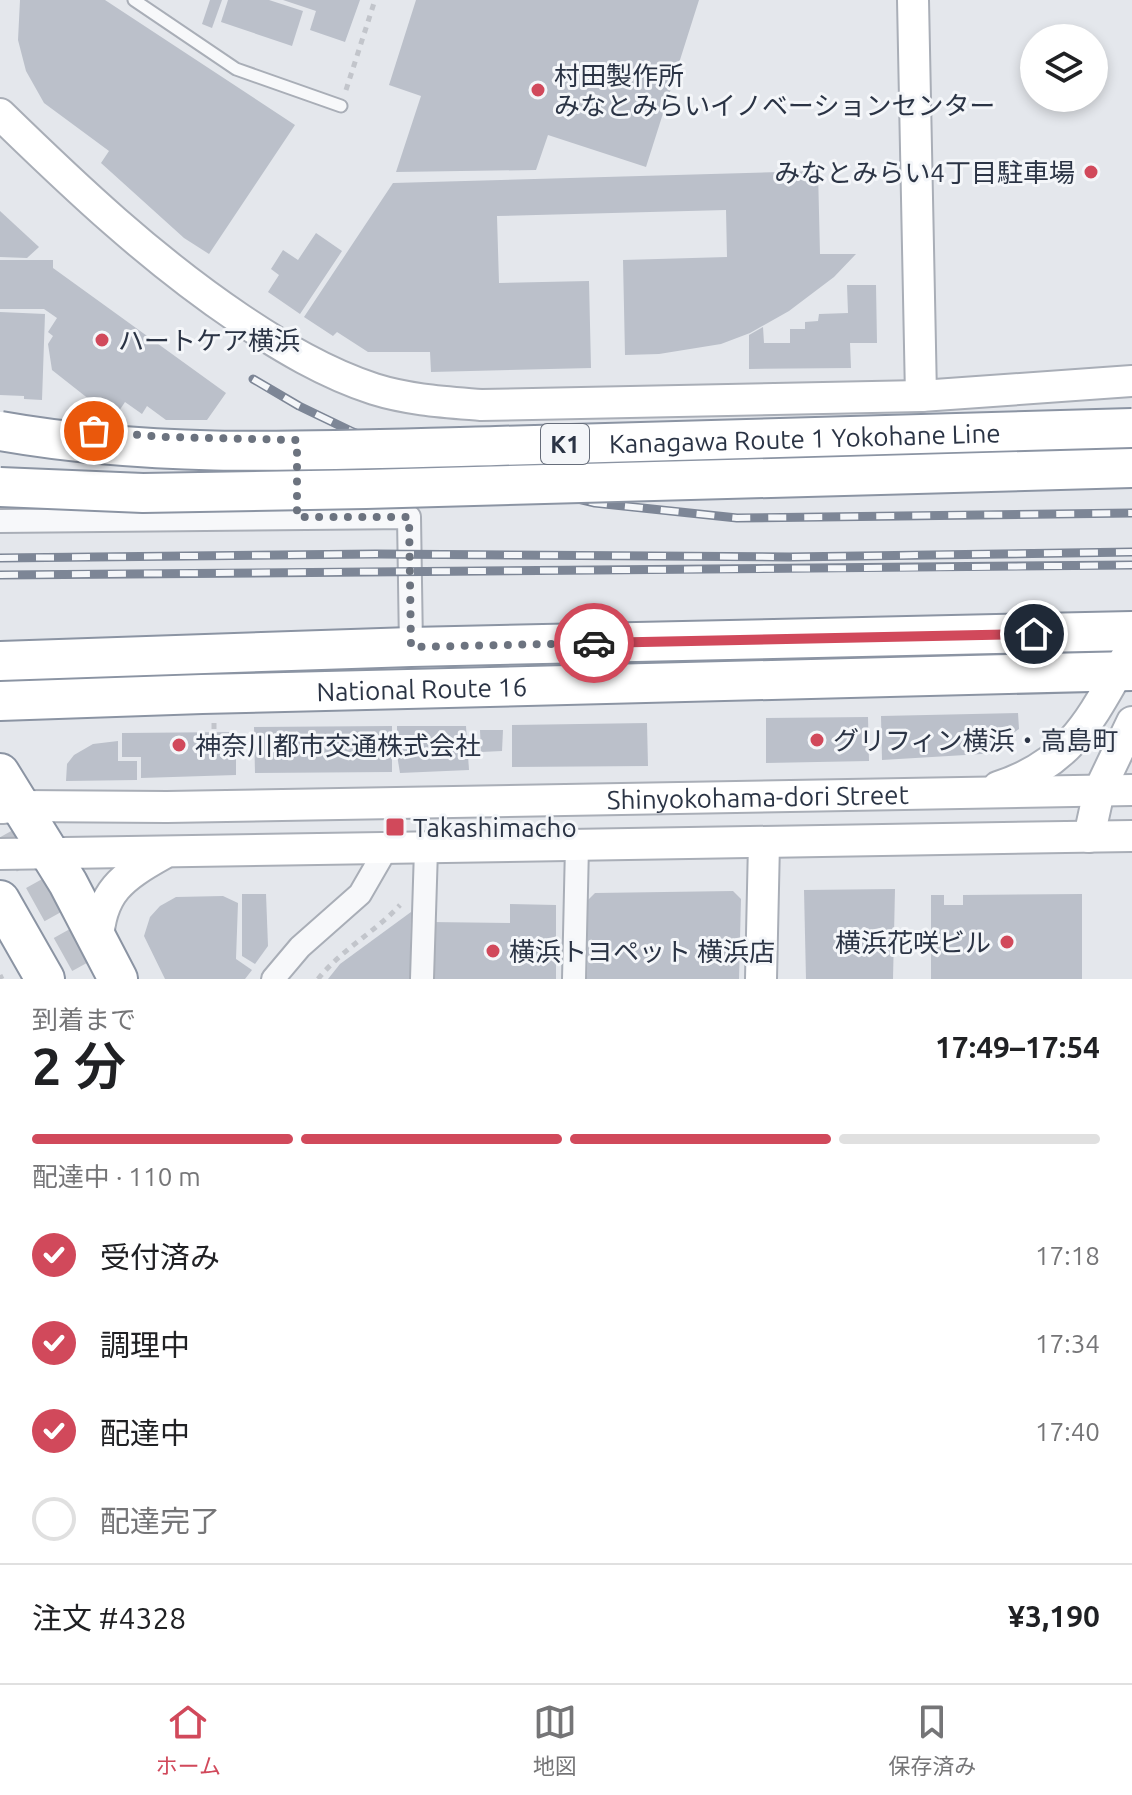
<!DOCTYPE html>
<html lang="ja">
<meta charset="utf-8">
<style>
:root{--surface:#fff;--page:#f2f2f2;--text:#202124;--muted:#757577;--line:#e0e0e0;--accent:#d1495b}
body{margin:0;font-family:Ubuntu,"Noto Sans JP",sans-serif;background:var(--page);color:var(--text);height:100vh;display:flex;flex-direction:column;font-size:30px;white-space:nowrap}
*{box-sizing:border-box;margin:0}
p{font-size:26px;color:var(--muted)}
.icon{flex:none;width:44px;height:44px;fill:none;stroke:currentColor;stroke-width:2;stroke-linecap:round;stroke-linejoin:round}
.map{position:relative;height:979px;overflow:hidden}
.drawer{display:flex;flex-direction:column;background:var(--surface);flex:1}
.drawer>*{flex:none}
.controls{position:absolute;left:1020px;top:24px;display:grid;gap:16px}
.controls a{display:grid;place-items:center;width:88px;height:88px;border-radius:50%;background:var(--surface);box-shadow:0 4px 12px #0003;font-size:40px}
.pin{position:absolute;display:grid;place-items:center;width:68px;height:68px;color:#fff;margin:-34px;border:4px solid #fff;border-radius:50%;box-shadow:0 2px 8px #0007}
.courier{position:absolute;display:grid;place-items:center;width:80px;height:80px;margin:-40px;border:6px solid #d1495b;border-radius:50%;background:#fff;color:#222;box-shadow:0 2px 10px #0007}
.summary em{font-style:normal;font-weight:600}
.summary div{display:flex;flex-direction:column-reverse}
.summary{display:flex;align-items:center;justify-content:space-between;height:136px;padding:0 32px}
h1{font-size:52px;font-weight:600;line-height:60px}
.bar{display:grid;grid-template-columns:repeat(4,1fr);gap:12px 8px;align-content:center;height:96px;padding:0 32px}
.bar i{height:10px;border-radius:6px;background:var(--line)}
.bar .selected{background:var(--accent)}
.bar p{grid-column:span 4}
.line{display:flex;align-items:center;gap:20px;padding:0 32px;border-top:2px solid var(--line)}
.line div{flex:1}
ol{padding:0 32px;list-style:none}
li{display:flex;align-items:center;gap:24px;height:88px}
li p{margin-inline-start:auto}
li .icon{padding:8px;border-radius:50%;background:var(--accent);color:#fff;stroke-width:4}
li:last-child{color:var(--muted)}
li i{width:44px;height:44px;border:4px solid var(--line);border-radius:50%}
.dock{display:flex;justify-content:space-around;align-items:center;height:112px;border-top:2px solid var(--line);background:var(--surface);font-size:22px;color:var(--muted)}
.dock a{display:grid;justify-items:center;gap:4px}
.dock .selected{color:var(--accent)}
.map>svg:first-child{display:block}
.building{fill:#bbc0ca}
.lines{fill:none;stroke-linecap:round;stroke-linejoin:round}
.highway-tunnel{stroke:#bfc3cb;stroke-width:38;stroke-dasharray:38 19;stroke-linecap:butt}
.lane-casing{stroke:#a9aeb7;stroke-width:15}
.street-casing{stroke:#a9aeb7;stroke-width:26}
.secondary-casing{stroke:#a9aeb7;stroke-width:34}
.highway-casing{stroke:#8b94a3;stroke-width:42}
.path{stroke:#c2c5cb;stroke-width:5;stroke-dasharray:6 6;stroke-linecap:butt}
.lane{stroke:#f7f8fa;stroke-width:11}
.street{stroke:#f7f8fa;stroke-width:22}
.secondary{stroke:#fff;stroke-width:30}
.highway{stroke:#fff;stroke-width:38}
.rail-casing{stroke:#7d8696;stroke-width:9}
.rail{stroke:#f4f6f9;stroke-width:6;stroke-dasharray:18;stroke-linecap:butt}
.highway-bridge-casing{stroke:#8b94a3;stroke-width:42;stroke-linecap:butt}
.highway-bridge{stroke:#fff;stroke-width:38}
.done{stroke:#6c737f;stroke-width:8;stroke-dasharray:0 14.4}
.route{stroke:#d1495b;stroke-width:10}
.poi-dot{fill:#d1495b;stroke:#f4f6f9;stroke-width:3}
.labels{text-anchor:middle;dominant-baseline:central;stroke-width:6;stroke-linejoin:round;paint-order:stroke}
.shield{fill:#f4f6f9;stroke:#676e7b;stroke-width:2}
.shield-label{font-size:24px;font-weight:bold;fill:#2b3445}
.poi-label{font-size:26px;fill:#2b3445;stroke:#f4f6f9;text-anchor:start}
.street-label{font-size:26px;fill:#2b3445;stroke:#f4f6f9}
</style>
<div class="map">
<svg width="1132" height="979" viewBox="0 0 1132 979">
<rect width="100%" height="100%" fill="#e4e7ec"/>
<g class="building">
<path d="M20,0H105L295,125L209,254L184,238L101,163L109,151L44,103L26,71L18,40Z"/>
<path d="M210,0H222L212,28L202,24Z"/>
<path d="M228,0H269L303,11L292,46L221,22Z"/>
<path d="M283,0H360L345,42L310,30L316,11Z"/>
<path d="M416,0H699L646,167L548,135L536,170L396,172L421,96L389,85Z"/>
<path d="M818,171L820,254H856L834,277L789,311L750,333L721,344L659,354L625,355L623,260L727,257L726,210L497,216L499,283L589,281L591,368L431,372L430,352H368L337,332L333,336L304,317L393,183Z"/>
<path d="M0,211L39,247L27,258L0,257Z"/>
<path d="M316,233L342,251L300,314L268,292L279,275L271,269L283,250L298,260Z"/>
<path d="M0,260H53V268L226,393L207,420H166L147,406L142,414L125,402L119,411H104L52,370L48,344L53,336L48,332L57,318L44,309H0Z"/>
<path d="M847,285H876L877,343H850L851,368L749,369V335L763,327L764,343H790V329H805V322L818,321L819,314L848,313Z"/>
<path d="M0,312L45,314L42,400L24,399V396L0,395Z"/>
<path d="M1018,713L1019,729L982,754L882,760L881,716Z"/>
<path d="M868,717L869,761L766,763V718Z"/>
<path d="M647,723L648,766L512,767V725Z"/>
<path d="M392,726V772L255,773L254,727Z"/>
<path d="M397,726H466L469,770L400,773L397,755Z"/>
<path d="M480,730H503L502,751L481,752Z"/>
<path d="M236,732V775L141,778V757H122V733Z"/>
<path d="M118,741V761H137V780L66,781L67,764L74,755L93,744Z"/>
<path d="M895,889L893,979H806L804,890Z"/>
<path d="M733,891L741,899L739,979H587L588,900L595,893Z"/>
<path d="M242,894H266L268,946L255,964L242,956Z"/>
<path d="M1082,894V979H931V895H944V905H963V895Z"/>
<path d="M223,896L238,903L236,959L252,970L245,979H165L144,936L150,917L160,906L176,897Z"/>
<path d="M510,904L556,905V979H429L430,922L510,923Z"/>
<path d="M411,912L410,979H328L340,964Z"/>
</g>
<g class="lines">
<path class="highway-tunnel" d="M15,829L90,964"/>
<defs>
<path id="lane" d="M134,0L236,69L341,106"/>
<g id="street">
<path d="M0,521L409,517L411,647"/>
<path d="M273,979L300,947L360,894L386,849"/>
<path d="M422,979L426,849"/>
<path d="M574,979L577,846"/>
</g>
<g id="secondary">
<path d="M913,0L921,396"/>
<path d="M0,114C76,188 151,259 240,319C282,347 325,373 374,389C409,400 445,402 481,405L921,396L1132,381"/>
<path d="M998,787C1073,762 1091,718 1128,654"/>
<path id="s1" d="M2,808L20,806L167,807L1132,790"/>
<path d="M1089,837L1099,791L1132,722"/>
<path d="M0,854L1132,836"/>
<path d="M98,942C100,892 122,877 163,854"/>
<path d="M761,979L764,843"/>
</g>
<g id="highway">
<path d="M0,661L411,647L1132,631"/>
<path id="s2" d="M0,701L202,694L1132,671"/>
<path d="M0,773L68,883L118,979"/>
<path d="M0,900L45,979"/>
</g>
</defs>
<use href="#lane" class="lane-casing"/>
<use href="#street" class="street-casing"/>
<use href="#secondary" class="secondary-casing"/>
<use href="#highway" class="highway-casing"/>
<g class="path">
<path d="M346,90L375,0"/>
<path d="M214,741V722"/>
<path d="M0,975L2,979"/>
<path d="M318,979C341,950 375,932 400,905"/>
</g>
<use href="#lane" class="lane"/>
<use href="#street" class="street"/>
<use href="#secondary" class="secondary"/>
<use href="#highway" class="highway"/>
<defs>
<g id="rail">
<path d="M253,379L299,406L353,432L462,472L595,503L737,518L1132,513"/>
<path d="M0,558L376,554L789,557L1132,552"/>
<path d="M0,575C377,571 755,570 1132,565"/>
</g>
</defs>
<use href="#rail" class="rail-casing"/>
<use href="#rail" class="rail"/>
<defs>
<g id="highway-bridge">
<path id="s3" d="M0,431C163,460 331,450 496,446C708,441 920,435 1132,428"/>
<path d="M0,487L143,493L366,489L1132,468"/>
</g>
</defs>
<use href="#highway-bridge" class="highway-bridge-casing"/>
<use href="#highway-bridge" class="highway-bridge"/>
</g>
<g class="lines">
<path class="done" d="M94,431L164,437L297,440V517H409L411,647L594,643"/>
<path class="route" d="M594,643L1034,634"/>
</g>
<g class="poi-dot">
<circle cx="538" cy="90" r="8"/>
<circle cx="1091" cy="172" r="8"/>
<circle cx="102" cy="340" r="8"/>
<circle cx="817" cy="740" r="8"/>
<circle cx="179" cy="745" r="8"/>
<rect x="385" y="817" width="20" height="20" rx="4"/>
<circle cx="1007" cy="942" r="8"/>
<circle cx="493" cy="951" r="8"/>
</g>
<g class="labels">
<rect class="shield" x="541" y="424" width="48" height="40" rx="6"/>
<g class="shield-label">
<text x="565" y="444">K1</text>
</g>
<g class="poi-label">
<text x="554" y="75">村田製作所<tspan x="554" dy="30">みなとみらいイノベーションセンター</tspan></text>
<text x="1075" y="172" text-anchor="end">みなとみらい4丁目駐車場</text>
<text x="118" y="340">ハートケア横浜</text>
<text x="833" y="740">グリフィン横浜・高島町</text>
<text x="195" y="745">神奈川都市交通株式会社</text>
<text x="413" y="827">Takashimacho</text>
<text x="991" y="942" text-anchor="end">横浜花咲ビル</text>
<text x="509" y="951">横浜トヨペット 横浜店</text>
</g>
<g class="street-label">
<text stroke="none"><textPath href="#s3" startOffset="806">Kanagawa Route 1 Yokohane Line</textPath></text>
<text stroke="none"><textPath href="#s2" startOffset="422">National Route 16</textPath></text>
<text stroke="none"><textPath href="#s1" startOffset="756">Shinyokohama-dori Street</textPath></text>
</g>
</g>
</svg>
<div class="controls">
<a><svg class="icon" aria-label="layers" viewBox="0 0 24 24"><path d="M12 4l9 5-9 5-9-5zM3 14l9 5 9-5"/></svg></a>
</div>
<div class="pin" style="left:94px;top:431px;background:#ea580c"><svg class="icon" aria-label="bag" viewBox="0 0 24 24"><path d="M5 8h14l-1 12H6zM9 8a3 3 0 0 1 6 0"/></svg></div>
<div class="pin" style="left:1034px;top:634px;background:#1f2937"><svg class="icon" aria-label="home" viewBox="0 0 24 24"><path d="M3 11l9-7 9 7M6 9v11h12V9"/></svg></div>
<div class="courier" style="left:594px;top:643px"><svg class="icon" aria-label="car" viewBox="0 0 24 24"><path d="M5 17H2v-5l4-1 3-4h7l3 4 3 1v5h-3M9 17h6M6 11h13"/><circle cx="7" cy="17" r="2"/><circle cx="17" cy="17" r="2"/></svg></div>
</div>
<section class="drawer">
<div class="summary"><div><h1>2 分</h1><p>到着まで</p></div><em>17:49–17:54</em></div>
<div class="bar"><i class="selected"></i><i class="selected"></i><i class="selected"></i><i></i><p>配達中 · 110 m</p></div>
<ol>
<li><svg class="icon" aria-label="check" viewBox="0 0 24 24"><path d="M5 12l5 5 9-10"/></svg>受付済み<p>17:18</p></li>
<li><svg class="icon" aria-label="check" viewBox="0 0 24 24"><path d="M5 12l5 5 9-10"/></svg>調理中<p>17:34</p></li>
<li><svg class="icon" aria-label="check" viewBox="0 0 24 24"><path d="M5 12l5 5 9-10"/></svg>配達中<p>17:40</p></li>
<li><i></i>配達完了</li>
</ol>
<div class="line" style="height:104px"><div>注文 #4328</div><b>¥3,190</b></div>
</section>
<nav class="dock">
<a class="selected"><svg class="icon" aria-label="home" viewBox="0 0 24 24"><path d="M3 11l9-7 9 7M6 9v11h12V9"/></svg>ホーム</a>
<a><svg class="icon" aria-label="map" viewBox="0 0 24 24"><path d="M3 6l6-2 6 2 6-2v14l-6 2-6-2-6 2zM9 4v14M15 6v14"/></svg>地図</a>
<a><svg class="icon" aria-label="saved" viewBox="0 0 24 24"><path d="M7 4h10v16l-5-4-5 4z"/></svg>保存済み</a>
</nav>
